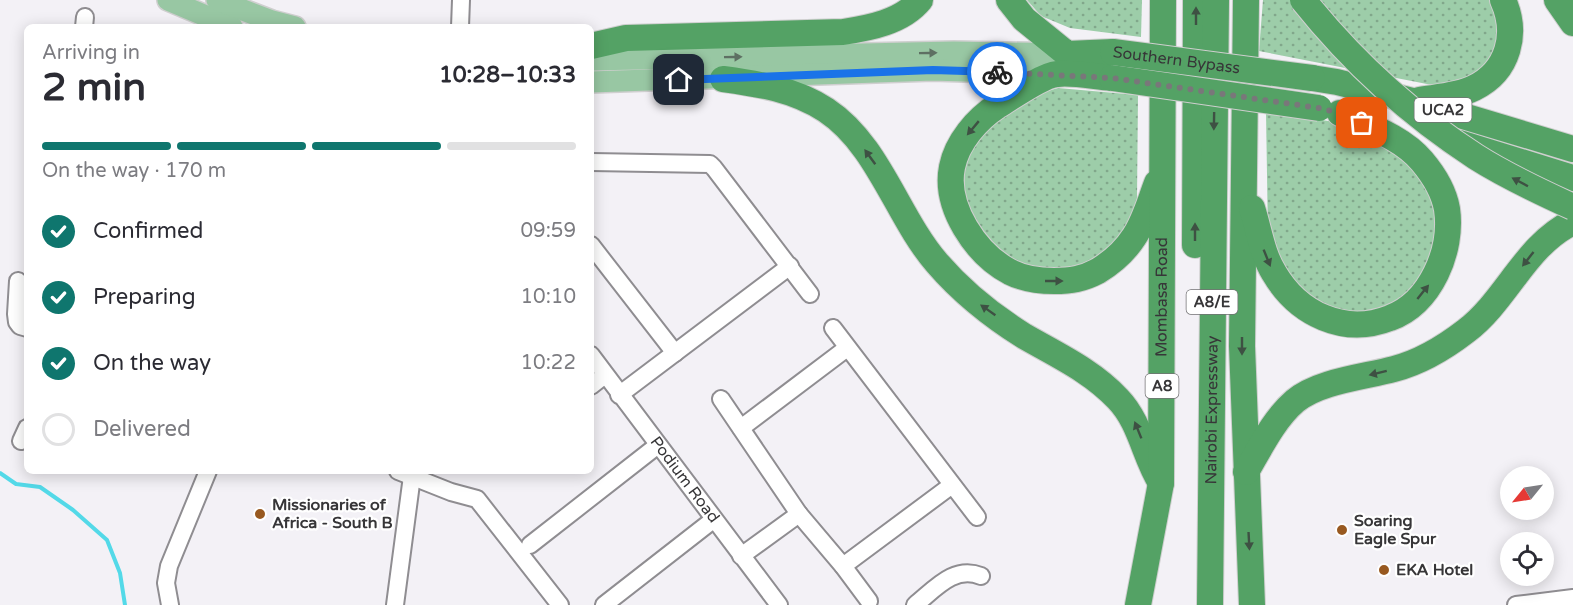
<!DOCTYPE html>
<meta charset="utf-8">
<style>
:root{--surface:#fff;--page:#f2f2f3;--text:#2b2b33;--muted:#7c7c81;--line:#e1e1e2;--accent:#0f766e}
body{margin:0;font-family:"Varela Round",sans-serif;background:var(--page);color:var(--text);height:100vh;display:flex;flex-direction:column;font-size:22px;white-space:nowrap}
*{box-sizing:border-box;margin:0}
p{font-size:20px;color:var(--muted)}
.icon{flex:none;width:33px;height:33px;fill:none;stroke:currentColor;stroke-width:2;stroke-linecap:round;stroke-linejoin:round}
.map{position:relative;flex:1;overflow:hidden}
.sheet{position:absolute;left:24px;top:24px;width:570px;height:450px;display:flex;flex-direction:column;background:var(--surface);border-radius:9px;box-shadow:0 3px 15px #0003}
.sheet>*{flex:none}
.needle{width:39px;rotate:240deg}
.fabs{position:absolute;left:1500px;top:466px;display:grid;gap:12px}
.fabs a{display:grid;place-items:center;width:54px;height:54px;border-radius:50%;background:var(--surface);box-shadow:0 3px 15px #0003;font-size:30px}
.pin{position:absolute;display:grid;place-items:center;width:51px;height:51px;color:#fff;margin:-26px;border-radius:12px;box-shadow:0 3px 9px #0006}
.courier{position:absolute;display:grid;place-items:center;width:60px;height:60px;margin:-30px;border:4px solid #1a73e8;border-radius:50%;background:#fff;color:#222;box-shadow:0 2px 8px #0007}
.summary em{font-style:normal;font-weight:800}
.summary div{display:flex;flex-direction:column-reverse}
.summary{display:flex;align-items:center;justify-content:space-between;height:102px;padding:0 18px}
h1{font-size:39px;font-weight:800;line-height:45px}
.bar{display:grid;grid-template-columns:repeat(4,1fr);gap:9px 6px;align-content:center;height:72px;padding:0 18px}
.bar i{height:8px;border-radius:4px;background:var(--line)}
.bar .on{background:var(--accent)}
.bar p{grid-column:span 4}
ol{padding:0 18px;list-style:none}
li{display:flex;align-items:center;gap:18px;height:66px}
li p{margin-inline-start:auto}
li .icon{padding:6px;border-radius:50%;background:var(--accent);color:#fff;stroke-width:4}
li:last-child{color:var(--muted)}
li i{width:33px;height:33px;border:3px solid var(--line);border-radius:50%}
.map>svg:first-child{display:block}
.grass{fill:url(#grass-dots)}
.lines{fill:none;stroke-linecap:round;stroke-linejoin:round}
.stream{stroke:#53d9e8;stroke-width:4}
.minor-casing{stroke:#8f8d91;stroke-width:20}
.major-casing{stroke:#cfcfcf;stroke-width:24}
.highway-casing{stroke:#cfcfcf;stroke-width:28}
.minor{stroke:#fff;stroke-width:16}
.major{stroke:#98c7a3;stroke-width:21}
.highway{stroke:#54a265;stroke-width:26}
.highway-bridge-casing{stroke:#cfcfcf;stroke-width:28;stroke-linecap:butt}
.highway-bridge{stroke:#54a265;stroke-width:26}
.oneway{fill:#3e5143}
.oneway2{fill:#5e7063}
.done{stroke:#79777a;stroke-width:6;stroke-dasharray:0 10.8}
.route{stroke:#1a73e8;stroke-width:8}
.poi-dot{fill:#985920;stroke:#fff;stroke-width:2}
.labels{text-anchor:middle;dominant-baseline:central;stroke-width:4.5;stroke-linejoin:round;paint-order:stroke}
.shield{fill:#fff;stroke:#737274;stroke-width:1.5}
.shield-label{font-size:15px;font-weight:bold;fill:#373638}
.street-label{font-size:16px;fill:#373638;stroke:#fff}
.poi-label{font-size:16px;font-weight:bold;fill:#373638;stroke:#fff;text-anchor:start}
</style>
<div class="map">
<svg width="1573" height="605" viewBox="0 0 1573 605">
<defs>
<pattern id="grass-dots" width="8" height="8" patternUnits="userSpaceOnUse" patternTransform="scale(1.5)"><rect width="8" height="8" fill="#9dcda9"/><path d="M2 2h.1M6 6h.1" fill="none" stroke="#81a78b" stroke-width="1.8" stroke-linecap="round"/></pattern>
</defs>
<rect width="100%" height="100%" fill="#f3f1f6"/>
<g class="grass">
<path d="M1027,0H1142L1141,37L1070,28L1041,16Z"/>
<path d="M1263,0H1496L1501,42L1479,76L1453,83L1432,85L1259,51Z"/>
<path d="M1058,88L1138,95L1137,199L1127,228L1112,248L1091,264L1061,270L1034,267L1011,260L991,246L976,226L965,196L964,174L971,149L980,134L1030,96Z"/>
<path d="M1266,112L1342,123L1417,162L1442,215L1431,269L1397,306L1367,315L1340,314L1296,290L1268,236Z"/>
</g>
<g class="lines">
<path class="stream" d="M0,473L16,484L40,487L73,510L107,540L120,573L125,605"/>
<defs>
<g id="minor">
<path d="M84,27L85,17"/>
<path d="M460,27L461,0"/>
<path d="M591,162L710,164L714,168L810,294"/>
<path d="M591,245L675,353"/>
<path d="M18,281L16,314L17,322L20,326L27,328"/>
<path d="M833,328L977,517"/>
<path id="s1" d="M591,355L779,605"/>
<path d="M591,386L605,375"/>
<path d="M619,395L790,266"/>
<path d="M721,399L799,514L741,556"/>
<path d="M741,428L847,348"/>
<path d="M21,441L27,428"/>
<path d="M398,471L451,492L477,499L560,605"/>
<path d="M799,514L843,566L869,601"/>
<path d="M530,545L658,445"/>
<path d="M843,566L952,485"/>
<path d="M170,605L166,583L169,566L208,471"/>
<path d="M395,605L412,476"/>
<path d="M604,605L713,520"/>
<path d="M915,605C935,589 954,565 981,576"/>
<path d="M1516,605L1573,598"/>
</g>
<g id="major">
<path d="M168,0L232,27"/>
<path d="M217,0L272,21L295,27"/>
<path d="M591,60L954,52L1067,54"/>
<path d="M591,82L933,70L1055,74"/>
</g>
<g id="highway">
<path d="M1009,0L1024,19L1067,54L1113,52"/>
<path d="M1246,0L1242,346L1252,605"/>
<path d="M1557,0L1573,23"/>
<path d="M591,46L626,38L843,32C869,28 902,22 920,0"/>
<path d="M1112,78C1095,77 1074,72 1057,74C1043,75 1010,98 997,106C977,119 957,142 952,167C944,207 976,254 1010,272C1024,279 1039,281 1054,281C1071,281 1083,279 1098,271C1111,263 1125,251 1134,237C1145,221 1150,201 1157,183"/>
<path d="M1312,78L1337,82L1413,101L1573,149"/>
<path d="M723,79C759,84 794,89 826,110C879,145 897,217 937,263C962,292 992,316 1024,336C1057,355 1092,371 1118,399C1141,423 1144,456 1161,483"/>
<path d="M1419,100C1437,97 1458,96 1474,88C1509,71 1518,33 1503,0"/>
<path d="M1459,143L1573,178"/>
<path d="M1252,208C1259,230 1262,254 1274,273C1298,314 1344,336 1390,318C1431,303 1453,250 1447,209C1444,192 1433,174 1422,161C1402,137 1368,126 1340,113"/>
<path d="M1195,245L1196,0"/>
<path d="M1246,472C1260,448 1274,419 1295,401C1319,381 1364,377 1394,369C1421,362 1444,348 1466,331C1507,300 1525,245 1573,222"/>
<path id="s2" d="M1138,605L1161,483L1163,0"/>
<path id="s3" d="M1210,605L1216,0"/>
</g>
</defs>
<use href="#minor" class="minor-casing"/>
<use href="#major" class="major-casing"/>
<use href="#highway" class="highway-casing"/>
<use href="#minor" class="minor"/>
<use href="#major" class="major"/>
<use href="#highway" class="highway"/>
<defs>
<g id="highway-bridge">
<path d="M1303,0C1351,60 1411,115 1476,157C1506,176 1540,192 1573,207"/>
<path id="s4" d="M1113,52L1312,78"/>
<path d="M1112,78L1319,108"/>
</g>
</defs>
<use href="#highway-bridge" class="highway-bridge-casing"/>
<use href="#highway-bridge" class="highway-bridge"/>
</g>
<defs><path id="oneway-solid" d="M-6-.8H1V-3.2L6.5 0L1 3.2V.8H-6Z" transform="scale(1.5)"/></defs>
<g class="oneway">
<use href="#oneway-solid" transform="translate(1196 16) rotate(-90)"/>
<use href="#oneway-solid" transform="translate(1214 121) rotate(91)"/>
<use href="#oneway-solid" transform="translate(973 128) rotate(130)"/>
<use href="#oneway-solid" transform="translate(870 157) rotate(-126)"/>
<use href="#oneway-solid" transform="translate(1520 182) rotate(-152)"/>
<use href="#oneway-solid" transform="translate(1195 232) rotate(-90)"/>
<use href="#oneway-solid" transform="translate(1267 258) rotate(68)"/>
<use href="#oneway-solid" transform="translate(1528 259) rotate(128)"/>
<use href="#oneway-solid" transform="translate(1054 281)"/>
<use href="#oneway-solid" transform="translate(1423 292) rotate(-51)"/>
<use href="#oneway-solid" transform="translate(988 310) rotate(-145)"/>
<use href="#oneway-solid" transform="translate(1242 346) rotate(90)"/>
<use href="#oneway-solid" transform="translate(1378 373) rotate(166)"/>
<use href="#oneway-solid" transform="translate(1138 430) rotate(-112)"/>
<use href="#oneway-solid" transform="translate(1249 541) rotate(87)"/>
</g>
<g class="oneway2">
<use href="#oneway-solid" transform="translate(928 53) rotate(-1)"/>
<use href="#oneway-solid" transform="translate(733 57) rotate(-1)"/>
</g>
<g class="lines">
<path class="done" d="M997,72L1112,78L1319,108L1340,113L1362,123"/>
<path class="route" d="M679,80L933,70L997,72"/>
</g>
<g class="poi-dot">
<circle cx="260" cy="514" r="6"/>
<circle cx="1342" cy="530" r="6"/>
<circle cx="1384" cy="570" r="6"/>
</g>
<g class="labels">
<g class="shield">
<rect x="1414.5" y="98" width="57" height="24" rx="4.5"/>
<rect x="1186.5" y="290" width="51" height="24" rx="4.5"/>
<rect x="1145.5" y="374" width="33" height="24" rx="4.5"/>
</g>
<g class="shield-label">
<text x="1443" y="110">UCA2</text>
<text x="1212" y="302">A8/E</text>
<text x="1162" y="386">A8</text>
</g>
<g class="street-label">
<text stroke="none"><textPath href="#s4" startOffset="64">Southern Bypass</textPath></text>
<text stroke="none"><textPath href="#s2" startOffset="310">Mombasa Road</textPath></text>
<text stroke="none"><textPath href="#s3" startOffset="195">Nairobi Expressway</textPath></text>
<text stroke="none"><textPath href="#s1" startOffset="156">Podium Road</textPath></text>
</g>
<g class="poi-label">
<text x="272" y="505">Missionaries of<tspan x="272" dy="18">Africa - South B</tspan></text>
<text x="1354" y="521">Soaring<tspan x="1354" dy="18">Eagle Spur</tspan></text>
<text x="1396" y="570">EKA Hotel</text>
</g>
</g>
</svg>
<div class="fabs">
<a><svg class="needle" viewBox="-14 -14 28 28"><path d="M0-13l5 13h-10z" fill="#e53935"/><path d="M0 13l5-13h-10z" fill="#7c7c81"/></svg></a>
<a><svg class="icon" aria-label="locate" viewBox="0 0 24 24"><circle cx="12" cy="12" r="6"/><path d="M12 2v4M12 18v4M2 12h4M18 12h4"/></svg></a>
</div>
<div class="pin" style="left:1362px;top:123px;background:#ea580c"><svg class="icon" aria-label="bag" viewBox="0 0 24 24"><path d="M5 8h14l-1 12H6zM9 8a3 3 0 0 1 6 0"/></svg></div>
<div class="pin" style="left:679px;top:80px;background:#1f2937"><svg class="icon" aria-label="home" viewBox="0 0 24 24"><path d="M3 11l9-7 9 7M6 9v11h12V9"/></svg></div>
<div class="courier" style="left:997px;top:72px"><svg class="icon" aria-label="bike" viewBox="0 0 24 24"><circle cx="6" cy="16" r="4"/><circle cx="18" cy="16" r="4"/><path d="M6 16l4-8h5l3 8M10 8l3 8H6M13 5h3"/></svg></div>
<section class="sheet">
<div class="summary"><div><h1>2 min</h1><p>Arriving in</p></div><em>10:28–10:33</em></div>
<div class="bar"><i class="on"></i><i class="on"></i><i class="on"></i><i></i><p>On the way · 170 m</p></div>
<ol>
<li><svg class="icon" aria-label="check" viewBox="0 0 24 24"><path d="M5 12l5 5 9-10"/></svg>Confirmed<p>09:59</p></li>
<li><svg class="icon" aria-label="check" viewBox="0 0 24 24"><path d="M5 12l5 5 9-10"/></svg>Preparing<p>10:10</p></li>
<li><svg class="icon" aria-label="check" viewBox="0 0 24 24"><path d="M5 12l5 5 9-10"/></svg>On the way<p>10:22</p></li>
<li><i></i>Delivered</li>
</ol>
</section>
</div>
